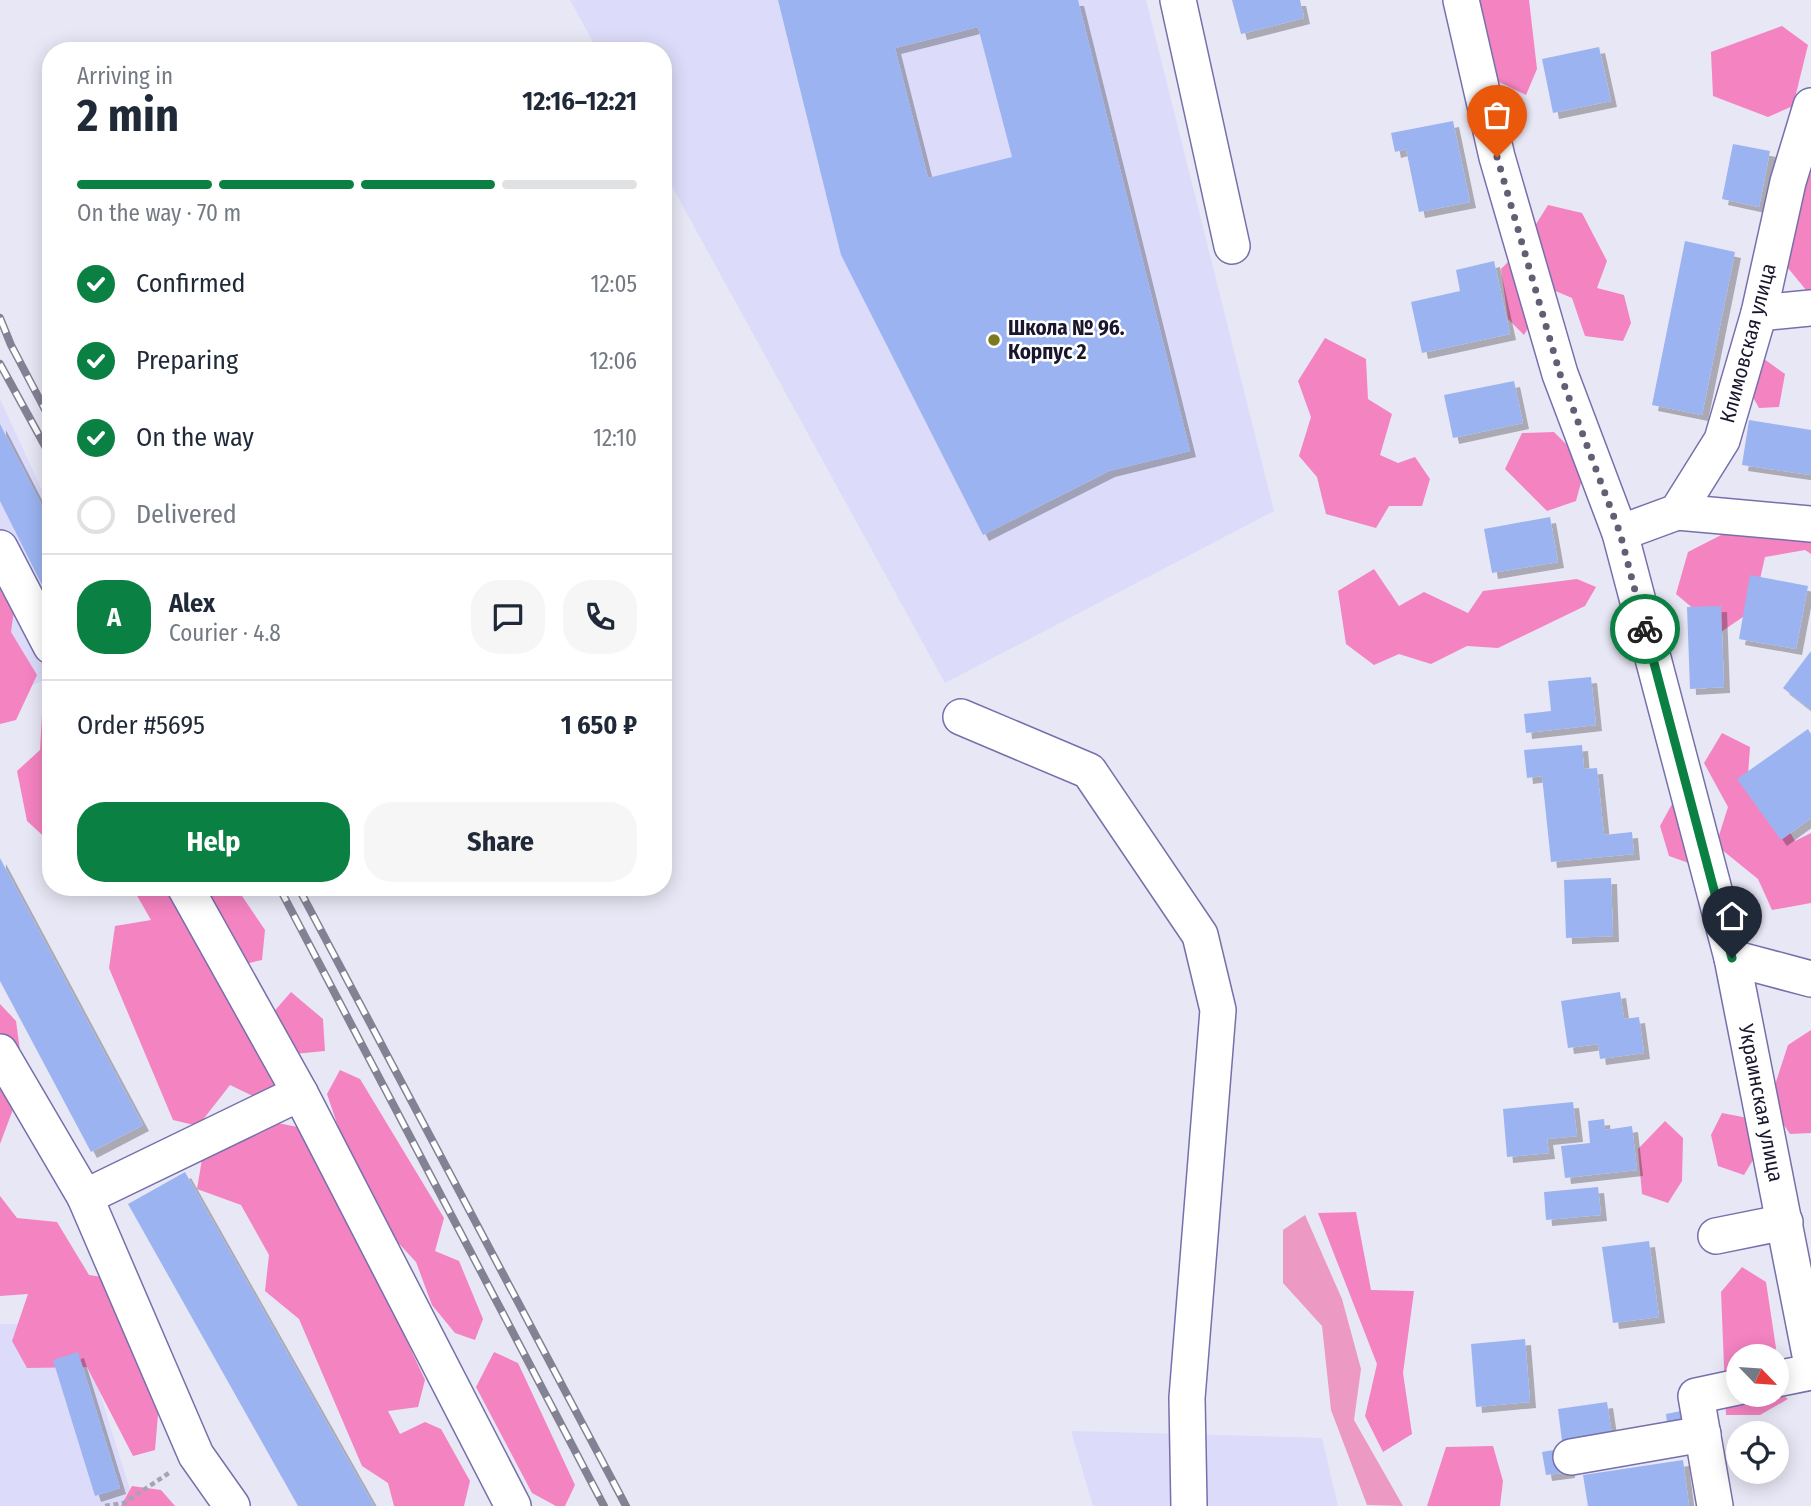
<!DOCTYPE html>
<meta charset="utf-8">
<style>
:root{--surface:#fff;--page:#f6f6f7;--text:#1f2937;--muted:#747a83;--line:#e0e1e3;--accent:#0b8043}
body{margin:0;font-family:"Fira Sans Condensed",sans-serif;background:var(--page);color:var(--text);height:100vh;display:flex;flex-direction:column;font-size:26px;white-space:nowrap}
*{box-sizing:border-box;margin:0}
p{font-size:23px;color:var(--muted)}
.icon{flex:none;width:38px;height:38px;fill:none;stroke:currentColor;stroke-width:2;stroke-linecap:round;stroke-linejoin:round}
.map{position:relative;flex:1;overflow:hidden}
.details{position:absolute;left:42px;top:42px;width:630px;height:854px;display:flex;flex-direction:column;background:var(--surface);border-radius:28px;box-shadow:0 4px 18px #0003}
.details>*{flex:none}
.needle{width:46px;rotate:115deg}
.fabs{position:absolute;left:1726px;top:1344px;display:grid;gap:14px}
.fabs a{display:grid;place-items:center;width:63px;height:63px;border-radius:50%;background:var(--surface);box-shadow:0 4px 18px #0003;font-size:35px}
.pin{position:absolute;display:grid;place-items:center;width:60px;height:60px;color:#fff;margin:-72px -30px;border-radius:50% 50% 50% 0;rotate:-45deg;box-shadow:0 0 7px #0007}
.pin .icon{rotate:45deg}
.courier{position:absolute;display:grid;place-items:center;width:70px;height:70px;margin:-35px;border:5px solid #0b8043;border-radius:50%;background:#fff;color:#222;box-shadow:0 2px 9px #0007}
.head em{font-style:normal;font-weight:700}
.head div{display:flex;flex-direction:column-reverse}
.head{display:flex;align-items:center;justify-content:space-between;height:119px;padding:0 35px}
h1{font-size:46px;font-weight:700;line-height:52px}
.bar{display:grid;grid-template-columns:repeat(4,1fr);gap:10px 7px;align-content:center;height:84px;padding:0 35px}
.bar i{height:9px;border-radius:5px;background:var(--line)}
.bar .current{background:var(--accent)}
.bar p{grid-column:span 4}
.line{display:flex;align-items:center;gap:18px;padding:0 35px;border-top:2px solid var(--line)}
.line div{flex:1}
.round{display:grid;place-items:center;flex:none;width:74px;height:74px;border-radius:28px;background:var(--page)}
ol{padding:0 35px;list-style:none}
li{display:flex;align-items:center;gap:21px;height:77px}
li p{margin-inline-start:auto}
li .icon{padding:7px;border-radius:50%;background:var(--accent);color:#fff;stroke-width:4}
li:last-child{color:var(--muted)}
li i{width:38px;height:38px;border:4px solid var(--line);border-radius:50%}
.cta{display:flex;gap:14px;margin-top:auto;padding:14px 35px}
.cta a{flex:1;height:80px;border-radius:28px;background:var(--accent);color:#fff;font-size:28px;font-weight:700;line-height:80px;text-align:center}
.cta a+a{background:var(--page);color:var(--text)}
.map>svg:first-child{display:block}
.built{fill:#dcdbf9}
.green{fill:#ec99c4}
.forest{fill:#f483c1}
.building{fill:#9bb4f1;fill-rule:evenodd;filter:url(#shadow)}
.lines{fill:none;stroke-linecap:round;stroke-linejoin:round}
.minor-casing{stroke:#7570ac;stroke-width:38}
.path{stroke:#a5a3b5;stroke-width:4.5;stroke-dasharray:5 3.5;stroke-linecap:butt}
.minor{stroke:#fff;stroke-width:35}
.rail-casing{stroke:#838194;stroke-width:8}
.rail{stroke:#fff;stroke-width:5;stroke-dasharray:16;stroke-linecap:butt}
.done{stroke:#615f74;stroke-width:7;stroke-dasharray:0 12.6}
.route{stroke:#0b8043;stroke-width:9}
.poi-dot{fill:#7c791f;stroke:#fff;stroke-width:2.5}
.labels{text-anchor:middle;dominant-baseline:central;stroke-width:5;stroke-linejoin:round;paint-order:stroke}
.poi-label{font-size:21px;font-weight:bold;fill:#19162e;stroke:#fff;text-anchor:start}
.street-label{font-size:21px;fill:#19162e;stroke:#fff}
</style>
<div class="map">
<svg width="1811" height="1506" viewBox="0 0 1811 1506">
<defs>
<filter id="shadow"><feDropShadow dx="6" dy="6" stdDeviation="0" flood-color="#0004"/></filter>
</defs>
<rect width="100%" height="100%" fill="#e8e7f5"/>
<g class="built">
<path d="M570,0H1146L1274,511L945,683L663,170V51H598Z"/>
<path d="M0,399L51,510V677L0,699Z"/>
<path d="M78,1323L135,1506H0V1324Z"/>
<path d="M1071,1431L1322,1438L1338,1506H1093Z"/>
</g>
<path class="green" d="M1305,1215L1342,1299L1361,1369L1354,1420L1403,1506L1367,1505L1331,1410L1322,1326L1283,1283V1230Z"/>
<g class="forest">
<path d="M1474,0H1529L1537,69L1526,95L1491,78Z"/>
<path d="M1782,26L1808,45L1793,106L1768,117L1713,96L1711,52Z"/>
<path d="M1811,135V296L1783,262Z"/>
<path d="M1548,205L1582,213L1607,261L1597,288L1624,295L1631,323L1623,341L1585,336L1572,298L1546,287L1528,237Z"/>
<path d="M1513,257L1533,319L1524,335L1508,319L1501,269Z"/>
<path d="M1325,338L1366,359L1368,399L1392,414L1380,455L1398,463L1415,457L1430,479L1422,506H1389L1376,528L1326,514L1317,477L1299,456L1311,417L1298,381Z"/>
<path d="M1742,343L1785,374L1779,407L1759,408L1732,359Z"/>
<path d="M1554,432L1586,464L1576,501L1547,511L1505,469L1522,433Z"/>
<path d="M1764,513L1811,532V554L1805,550L1765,557L1753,610L1721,632L1676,594L1688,552Z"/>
<path d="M1374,569L1399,606L1424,592L1468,613L1483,591L1577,579L1596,587L1585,606L1498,648L1467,646L1431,664L1399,654L1374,665L1346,644L1338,591Z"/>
<path d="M0,584L17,588L11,632L37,675L16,720L0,724Z"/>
<path d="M50,679H51V843L27,821L17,771L40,750L42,714Z"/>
<path d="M1722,733L1750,747L1747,789L1772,801L1795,841L1811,833V903L1772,910L1758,879L1716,845L1728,807L1704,763Z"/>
<path d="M1672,804L1691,817L1697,866L1669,856L1660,826Z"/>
<path d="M132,887H236L265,930L262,960L223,969L257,1031L291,992L323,1019L325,1051L294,1054L284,1085L255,1097L230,1085L198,1126L173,1120L109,968L115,926L151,920Z"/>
<path d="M0,1004L16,1021L24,1080L0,1144Z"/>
<path d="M1811,1030V1133L1790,1134L1769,1103L1788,1045Z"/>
<path d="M340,1070L360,1079L444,1218L435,1251L459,1261L483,1319L475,1340L455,1333L432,1305L416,1262L365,1207L327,1094Z"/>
<path d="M1722,1113L1748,1118L1762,1145L1744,1175L1718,1166L1711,1135Z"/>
<path d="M267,1121L308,1129L425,1380L418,1407L388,1411L400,1434L425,1422L441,1429L470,1481L464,1506H394L388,1483L362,1466L299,1319L265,1291L269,1255L241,1205L197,1189L203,1153Z"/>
<path d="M1665,1121L1683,1138L1682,1181L1668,1203L1642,1194L1638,1149Z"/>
<path d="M0,1196L17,1218L57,1222L89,1275L129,1281L159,1403L155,1450L133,1456L87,1367L27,1368L12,1341L28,1294L0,1296Z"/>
<path d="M1356,1212L1371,1290L1414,1291L1403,1373L1412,1434L1383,1452L1365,1416L1377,1364L1318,1213Z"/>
<path d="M1742,1267L1766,1282L1776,1348L1772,1356H1738V1395H1776V1391L1788,1399L1760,1415H1726L1721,1292Z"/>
<path d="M494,1352L518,1363L575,1485L565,1506H556L532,1493L476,1387Z"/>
<path d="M1493,1446L1503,1481L1500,1506H1427L1446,1447Z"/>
<path d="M132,1486L161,1490L175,1506H121Z"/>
</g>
<g class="building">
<path d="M778,0H1078L1190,451L1109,471L983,535L841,255ZM978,27L1012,157L928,178L895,48Z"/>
<path d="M1232,0H1300L1304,18L1241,34Z"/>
<path d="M1599,47L1611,101L1553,113L1542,59Z"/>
<path d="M1453,121L1470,202L1419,212L1406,149L1395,152L1391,133Z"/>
<path d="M1733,144L1770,151L1759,207L1722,199Z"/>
<path d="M1685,241L1735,252L1702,415L1652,405Z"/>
<path d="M1494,261L1510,334L1422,353L1411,302L1460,291L1456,270Z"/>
<path d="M1514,381L1523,423L1453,438L1444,395Z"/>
<path d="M1749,420L1811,430V475L1742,465Z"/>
<path d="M0,424L51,523V603L0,501Z"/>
<path d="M1550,517L1558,562L1492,573L1484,529Z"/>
<path d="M1750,575L1808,586L1796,649L1739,639Z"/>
<path d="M1721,606L1724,687L1690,689L1687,607Z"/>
<path d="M1811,651V710L1783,688Z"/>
<path d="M1591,677L1596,725L1526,733L1524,714L1551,711L1548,681Z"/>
<path d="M1808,729L1811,734V818L1781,840L1737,779Z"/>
<path d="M1582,745L1584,769L1597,768L1604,835L1632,832L1634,854L1551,862L1542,776L1527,778L1524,750Z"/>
<path d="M0,858L143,1125L91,1152L0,981Z"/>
<path d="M1611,878L1613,936L1566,938L1564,880Z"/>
<path d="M1620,992L1624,1019L1639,1017L1644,1053L1600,1059L1598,1044L1568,1048L1561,1001Z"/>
<path d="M1573,1102L1577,1136L1547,1139L1549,1153L1507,1157L1503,1109Z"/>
<path d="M1604,1119L1605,1130L1632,1126L1637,1170L1565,1178L1561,1146L1590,1143L1588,1121Z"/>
<path d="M185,1172L374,1506H298L128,1204Z"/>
<path d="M1598,1187L1601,1215L1546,1220L1544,1192Z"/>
<path d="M1649,1241L1659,1317L1613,1323L1602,1247Z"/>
<path d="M1525,1339L1530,1402L1476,1407L1471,1344Z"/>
<path d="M78,1352L120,1488L95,1496L53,1360Z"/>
<path d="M1607,1402L1612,1435L1562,1441L1558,1409Z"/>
<path d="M1691,1409L1694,1427L1668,1432L1666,1414Z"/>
<path d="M1566,1448L1569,1472L1546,1475L1542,1452Z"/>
<path d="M1683,1460L1689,1506H1588L1583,1475Z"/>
</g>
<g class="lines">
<defs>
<g id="minor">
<path d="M1178,0L1232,246"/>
<path d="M1461,0L1497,157L1560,374L1620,533L1732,958L1811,1360"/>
<path d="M1759,313L1811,308"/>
<path d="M1677,512L1811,524"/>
<path d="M1620,533L1677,512L1722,440L1759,313L1788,182L1811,106"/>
<path d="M0,548L51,646"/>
<path d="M961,717L1089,771L1200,935L1218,1010L1187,1398L1189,1506"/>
<path d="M185,887L300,1093L513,1506"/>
<path d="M1732,958L1811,979"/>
<path d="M0,1052L85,1197L196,1455L232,1506"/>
<path d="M85,1197L300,1093"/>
<path d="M1716,1236L1785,1222"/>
<path d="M1776,1379L1811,1372"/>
<path d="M1571,1457L1703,1434"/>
<path d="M1715,1506L1696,1396L1738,1387"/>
</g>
</defs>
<use href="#minor" class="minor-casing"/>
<path class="path" d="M105,1506L124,1503L169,1473"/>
<use href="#minor" class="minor"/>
<defs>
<g id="rail">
<path d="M0,318L11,345L51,421"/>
<path d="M0,364L51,457"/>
<path d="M279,887L604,1506"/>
<path d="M298,887L626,1506"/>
</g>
</defs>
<use href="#rail" class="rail-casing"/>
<use href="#rail" class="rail"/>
</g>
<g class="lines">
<path class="done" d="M1497,157L1560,374L1620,533L1645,629"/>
<path class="route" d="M1645,629L1732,958"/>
</g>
<circle class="poi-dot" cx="994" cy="340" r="7"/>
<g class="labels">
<g class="poi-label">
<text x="1008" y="328">Школа № 96.<tspan x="1008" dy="24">Корпус 2</tspan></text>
</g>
<g class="street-label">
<text transform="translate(1748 343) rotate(-75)">Климовская улица</text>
<text transform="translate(1761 1103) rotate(79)">Украинская улица</text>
</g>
</g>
</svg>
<div class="fabs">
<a><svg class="needle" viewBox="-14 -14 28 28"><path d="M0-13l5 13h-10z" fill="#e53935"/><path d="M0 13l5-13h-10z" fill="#747a83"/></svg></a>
<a><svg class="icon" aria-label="locate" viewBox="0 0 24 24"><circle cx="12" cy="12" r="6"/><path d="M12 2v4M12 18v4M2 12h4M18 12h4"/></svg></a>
</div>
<div class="pin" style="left:1497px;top:157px;background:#ea580c"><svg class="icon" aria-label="bag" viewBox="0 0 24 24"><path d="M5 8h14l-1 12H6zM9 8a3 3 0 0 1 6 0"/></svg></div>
<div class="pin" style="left:1732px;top:958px;background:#1f2937"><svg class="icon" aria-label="home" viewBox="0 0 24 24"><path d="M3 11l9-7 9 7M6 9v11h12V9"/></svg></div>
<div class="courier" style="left:1645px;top:629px"><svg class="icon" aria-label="bike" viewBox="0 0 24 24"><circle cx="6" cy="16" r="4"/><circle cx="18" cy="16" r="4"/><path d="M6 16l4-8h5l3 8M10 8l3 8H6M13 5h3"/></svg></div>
<section class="details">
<div class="head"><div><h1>2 min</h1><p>Arriving in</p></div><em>12:16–12:21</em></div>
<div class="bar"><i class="current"></i><i class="current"></i><i class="current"></i><i></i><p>On the way · 70 m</p></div>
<ol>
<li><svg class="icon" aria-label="check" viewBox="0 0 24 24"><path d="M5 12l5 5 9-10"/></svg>Confirmed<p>12:05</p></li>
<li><svg class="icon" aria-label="check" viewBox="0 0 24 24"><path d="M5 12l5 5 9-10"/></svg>Preparing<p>12:06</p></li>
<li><svg class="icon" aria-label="check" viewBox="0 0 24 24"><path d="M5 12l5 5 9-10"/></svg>On the way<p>12:10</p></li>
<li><i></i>Delivered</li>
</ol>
<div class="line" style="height:126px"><b class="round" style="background:var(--accent);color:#fff">A</b><div><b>Alex</b><p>Courier · 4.8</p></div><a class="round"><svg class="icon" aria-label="chat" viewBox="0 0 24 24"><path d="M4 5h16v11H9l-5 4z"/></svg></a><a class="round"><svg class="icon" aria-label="phone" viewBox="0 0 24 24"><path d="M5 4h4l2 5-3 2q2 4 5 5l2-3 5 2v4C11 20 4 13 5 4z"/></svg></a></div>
<div class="line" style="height:91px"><div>Order #5695</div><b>1 650 ₽</b></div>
<div class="cta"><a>Help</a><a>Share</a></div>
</section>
</div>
